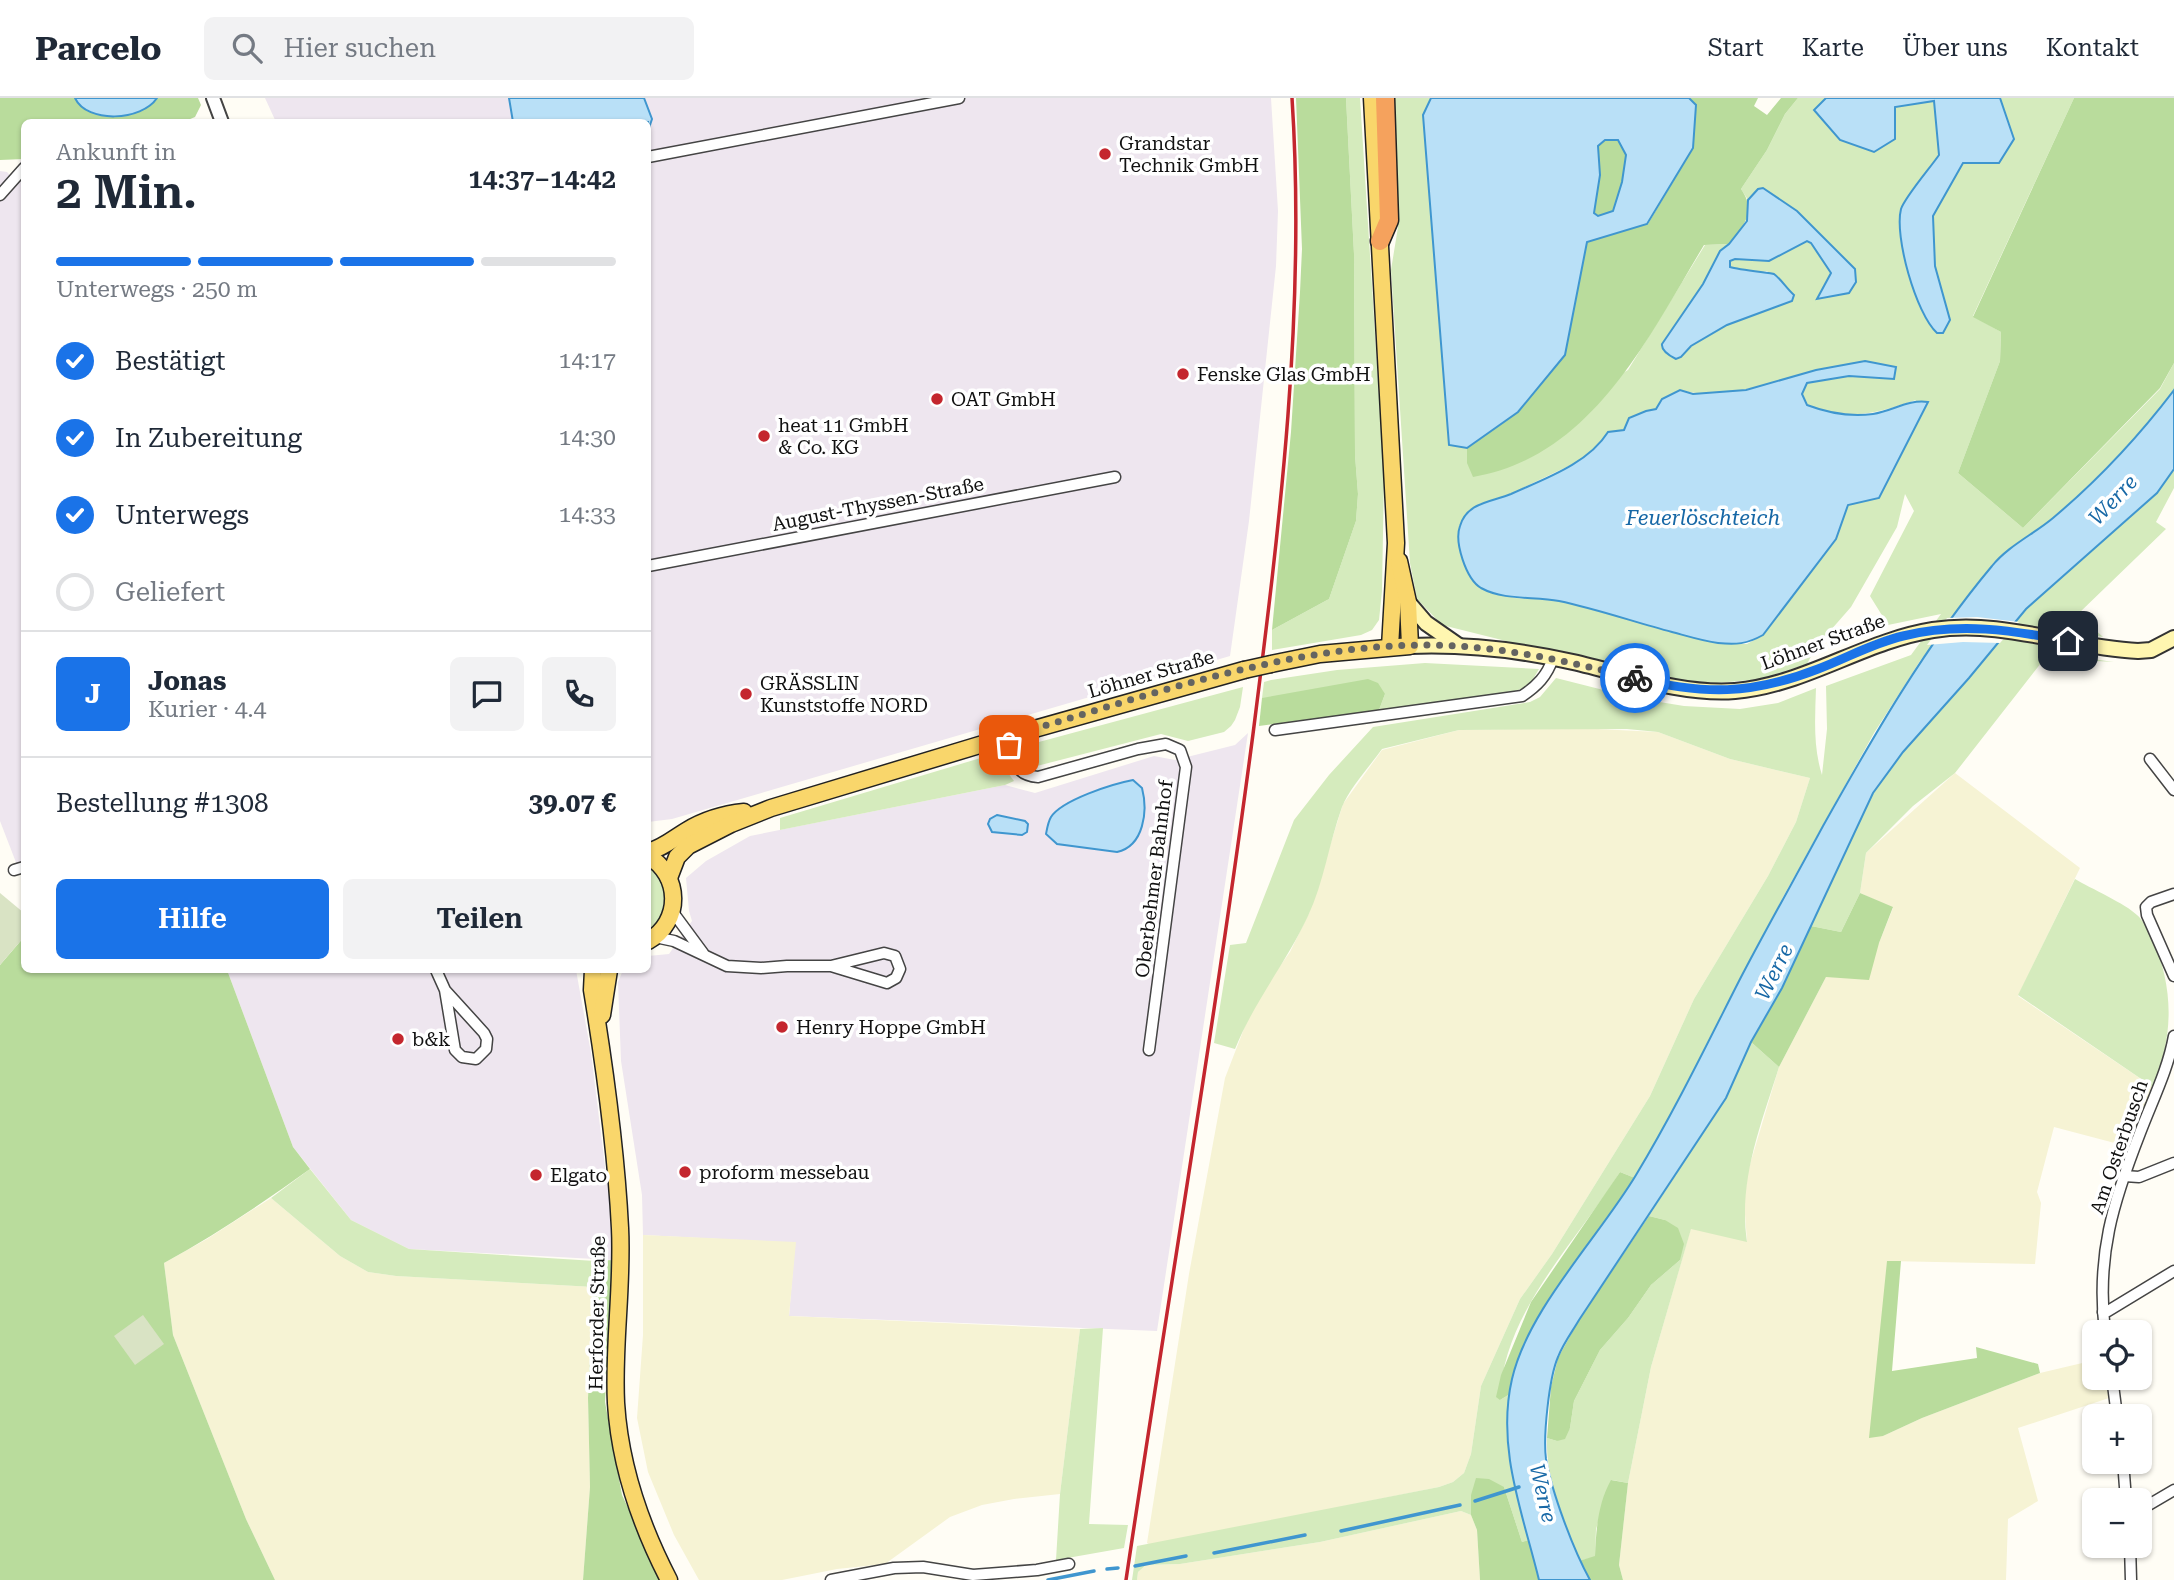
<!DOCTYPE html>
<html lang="de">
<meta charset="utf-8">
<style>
:root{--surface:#fff;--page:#f2f2f3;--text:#1f2937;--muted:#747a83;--line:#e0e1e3;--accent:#1a73e8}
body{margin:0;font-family:"Roboto Serif",serif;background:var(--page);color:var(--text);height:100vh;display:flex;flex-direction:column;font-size:26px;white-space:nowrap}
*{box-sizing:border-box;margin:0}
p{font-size:23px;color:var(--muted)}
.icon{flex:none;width:38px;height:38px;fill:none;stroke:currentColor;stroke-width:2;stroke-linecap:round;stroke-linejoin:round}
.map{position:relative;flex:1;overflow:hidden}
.panel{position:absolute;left:21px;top:21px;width:630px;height:854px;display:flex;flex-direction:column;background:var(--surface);border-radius:10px;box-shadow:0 2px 5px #0004}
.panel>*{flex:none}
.fabs{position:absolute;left:2082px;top:1222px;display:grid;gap:14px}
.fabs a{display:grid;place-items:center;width:70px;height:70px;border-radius:10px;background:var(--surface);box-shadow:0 2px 5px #0004;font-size:35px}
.pin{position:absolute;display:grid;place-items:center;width:60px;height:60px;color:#fff;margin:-30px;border-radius:14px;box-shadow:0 4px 10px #0006}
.courier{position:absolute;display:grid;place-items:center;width:70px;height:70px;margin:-35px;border:5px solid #1a73e8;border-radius:50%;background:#fff;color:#222;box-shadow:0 2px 9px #0007}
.overview em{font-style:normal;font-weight:600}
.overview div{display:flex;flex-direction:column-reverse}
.overview{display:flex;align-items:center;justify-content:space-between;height:119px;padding:0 35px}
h1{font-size:46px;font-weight:600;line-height:52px}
.bar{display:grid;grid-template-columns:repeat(4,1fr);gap:10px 7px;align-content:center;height:84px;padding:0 35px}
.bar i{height:9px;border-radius:5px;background:var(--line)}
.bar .selected{background:var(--accent)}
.bar p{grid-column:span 4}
.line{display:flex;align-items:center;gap:18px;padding:0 35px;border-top:2px solid var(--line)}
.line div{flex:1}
.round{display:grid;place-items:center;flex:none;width:74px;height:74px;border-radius:10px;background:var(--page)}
ol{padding:0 35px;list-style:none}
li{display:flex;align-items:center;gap:21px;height:77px}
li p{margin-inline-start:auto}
li .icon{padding:7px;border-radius:50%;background:var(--accent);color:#fff;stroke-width:4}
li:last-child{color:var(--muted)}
li i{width:38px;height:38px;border:4px solid var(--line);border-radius:50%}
.action{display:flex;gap:14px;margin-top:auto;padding:14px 35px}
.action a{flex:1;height:80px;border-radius:10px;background:var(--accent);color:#fff;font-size:28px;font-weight:600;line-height:80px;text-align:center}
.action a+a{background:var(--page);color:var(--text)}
header{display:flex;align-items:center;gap:42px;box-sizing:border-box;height:98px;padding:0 35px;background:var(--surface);border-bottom:2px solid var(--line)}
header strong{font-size:33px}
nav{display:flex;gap:38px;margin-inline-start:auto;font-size:24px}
.search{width:490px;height:63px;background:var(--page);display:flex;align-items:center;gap:18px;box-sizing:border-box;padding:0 24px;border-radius:10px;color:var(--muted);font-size:26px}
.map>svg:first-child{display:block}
.industrial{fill:#eee6ef}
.farmland{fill:#f6f3d4}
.green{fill:#d5ebbd;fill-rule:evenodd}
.forest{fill:#b9dc9c}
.cemetery{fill:#d9e3c4}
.water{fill:#b9e0f7;stroke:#3f96cf;stroke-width:2;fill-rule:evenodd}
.pier{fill:#fffdf5}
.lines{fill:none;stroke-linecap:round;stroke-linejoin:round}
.stream{stroke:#3f96cf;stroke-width:3.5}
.minor-casing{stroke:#444;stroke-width:13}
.tertiary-casing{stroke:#444;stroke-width:16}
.secondary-casing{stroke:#333;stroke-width:18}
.primary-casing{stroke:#222;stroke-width:19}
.motorway-casing{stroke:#222;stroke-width:21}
.minor{stroke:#fff;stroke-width:10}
.tertiary{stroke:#fff;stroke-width:12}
.secondary{stroke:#fff6b0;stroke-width:14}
.primary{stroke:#f9d66b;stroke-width:16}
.motorway{stroke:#f5a25d;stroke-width:18}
.rail{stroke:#c4262e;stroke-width:3.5}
.primary-bridge-casing{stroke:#222;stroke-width:19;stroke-linecap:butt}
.primary-bridge{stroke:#f9d66b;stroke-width:16}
.done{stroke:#646461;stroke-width:7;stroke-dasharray:0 12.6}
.route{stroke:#1a73e8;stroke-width:9}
.poi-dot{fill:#c4262e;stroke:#fff;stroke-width:2.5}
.labels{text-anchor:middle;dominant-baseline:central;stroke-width:7;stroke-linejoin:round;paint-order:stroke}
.poi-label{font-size:19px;fill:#111;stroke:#fff;text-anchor:start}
.street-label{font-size:19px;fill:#111;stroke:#fff}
.water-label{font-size:21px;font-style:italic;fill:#1768a6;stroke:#fff}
</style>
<header>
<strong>Parcelo</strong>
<div class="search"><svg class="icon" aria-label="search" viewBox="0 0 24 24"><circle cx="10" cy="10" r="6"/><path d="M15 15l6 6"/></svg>Hier suchen</div>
<nav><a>Start</a><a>Karte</a><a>Über uns</a><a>Kontakt</a></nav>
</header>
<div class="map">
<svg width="2174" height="1482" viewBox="0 0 2174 1482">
<rect width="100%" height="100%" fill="#fffdf5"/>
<g class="industrial">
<path d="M265,0H1271L1278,113L1276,168L1249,423L1230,558L672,721L648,724V24H276Z"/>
<path d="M21,61H24V765L17,767L0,723V73L7,74L16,84Z"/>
<path d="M1248,635L1157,1233L789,1218L795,1145L643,1137L642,1097L621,963L618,884L623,872H648V858L669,856L692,823L689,813L686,780L706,763L750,738L1005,687L1035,695L1154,658L1175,662L1235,647Z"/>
<path d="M227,872H576L591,955L611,1117L613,1162L409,1151L351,1122L293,1049Z"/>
</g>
<g class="farmland">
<path d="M1577,630L1658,634L1730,661L1810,680L1796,724L1768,778L1694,901L1650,998L1552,1156L1520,1201L1481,1288L1471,1356L1464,1375L1453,1384L1439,1389L1150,1447L1147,1445L1189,1176L1225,980L1247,923L1270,882L1290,854L1309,815L1343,706L1382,652L1459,632Z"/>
<path d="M1955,675L2080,770L2018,898L2153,989L2126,1048L2054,1029L2037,1094L2041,1105L2035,1166L1887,1163L1883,1338L1922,1320L2040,1275L2095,1262V1279H2107L2109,1300L2018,1330L2038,1403L2008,1421L2006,1482H1623L1619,1467L1628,1385L1651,1269L1691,1130L1747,1143L1744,1103L1748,1073L1779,969L1826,879L1879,845L1893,810L1860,795L1866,755Z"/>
<path d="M271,1100L340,1158L368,1174L396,1178L594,1189L588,1300L590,1389L583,1482H275L246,1421L173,1237L164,1165L207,1141Z"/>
<path d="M643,1137L796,1144L789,1218L1080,1231L1060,1396L1014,1401L982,1407L950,1419L885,1466L837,1471L782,1482H699L674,1437L648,1374L637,1320L643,1237Z"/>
<path d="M1461,1413L1471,1417L1477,1432L1480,1482H1137L1138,1474L1146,1467L1180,1466L1320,1444Z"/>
</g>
<g class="green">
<path d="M1346,0H1360L1384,377L1382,493L1379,522L1372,532L1361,537L1272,552V532L1329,501L1356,423L1358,396L1355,357L1354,156Z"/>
<path d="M1392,0H1431L1423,17L1450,347L1467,350V365L1628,272L1705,147L1729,146L1720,153L1703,186L1662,245L1681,259C1708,228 1754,215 1792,203L1794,197L1767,173L1757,175L1730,169V163L1735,161L1769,163L1807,143L1811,145L1831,175L1820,194L1856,184L1758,91L1748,102L1741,91L1767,52L1785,16L1798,0H1826L1815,12L1894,9L1934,3L1939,57C1931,69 1905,99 1901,111C1894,138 1916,216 1937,235H1943L1950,222L1935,168L1933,118L1963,65H1999L2000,0H2074L1973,218L2001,234L2000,263L1958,375L2023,430L2160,291L2174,265V292L2146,329L2075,401L2050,423L1995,463L1920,563L1874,635L1783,799L1691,980L1635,1080L1620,1074C1576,1145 1502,1215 1500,1302L1510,1296C1503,1354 1514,1388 1529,1442L1522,1444L1504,1389L1471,1397V1417L1461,1413L1320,1444L1180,1466L1146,1467L1138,1474L1137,1482H1132L1137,1448L1439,1389L1453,1384L1464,1375L1471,1356L1481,1288L1520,1201L1552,1156L1650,998L1694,901L1768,778L1796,724L1810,680L1730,661L1658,634L1627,631L1459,632L1382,651C1370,668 1349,691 1342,709C1329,745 1324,784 1308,818C1286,865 1255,902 1235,951L1214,945L1230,847L1246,845L1294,722L1329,677L1373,629L1530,604L1540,599L1556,580L1635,600L1684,608L1740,611L1778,605L1816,590C1815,620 1813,649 1822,677L1827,631L1826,588L1911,557L1941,516L1888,527L1870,498L1914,413L1905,396L1897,429L1851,509L1816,549L1807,566L1761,581L1717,585L1680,582L1554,552L1522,547L1442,527L1417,501L1410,465L1391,172L1398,129L1393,69ZM1865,263L1894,280L1849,278L1807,285L1802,296L1807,307C1850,323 1874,316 1916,302L1848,406L1836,441L1763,537L1747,546L1715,545L1557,502L1515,500L1481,490L1479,406L1508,397L1577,364L1624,332L1646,313L1657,311L1680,292C1725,304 1772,283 1816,272C1832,269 1848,266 1865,263Z"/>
<path d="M2174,371V390L2156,424L2166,431L2078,516L2103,539L2060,531L2056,556L2114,564L2045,560L1955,675L1913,708L1866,755L1860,795L1841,834L1811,828L1873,695L1902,654L1969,580L2026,511L2157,395Z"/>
<path d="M1425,565L1539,571L1529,588L1510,595L1379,612L1385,596L1262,600L1264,584L1271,582L1337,572Z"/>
<path d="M1243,589L1240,609L1235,622L1231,628L1224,634L1188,643L1161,636L1033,669L1024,659V648Z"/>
<path d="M994,656L1014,683L1005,687L780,732V720Z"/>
<path d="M648,765C668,785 672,814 648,833Z"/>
<path d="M2075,781C2090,790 2126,806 2137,817C2143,822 2147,832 2152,839C2174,891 2174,936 2153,989L2018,897Z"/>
<path d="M1751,944L1779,969C1761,1027 1738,1082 1747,1144L1691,1131L1651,1269L1628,1385L1612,1382L1596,1431L1595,1459L1579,1463C1566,1424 1545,1382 1547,1340L1557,1343L1570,1330L1574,1303L1600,1252L1628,1220L1651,1187L1680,1162L1665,1122L1649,1118L1726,1000Z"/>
<path d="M310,1071L351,1122L409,1151L595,1163L594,1189L396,1178L368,1174L340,1158L271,1100Z"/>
<path d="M1103,1230L1089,1426L1128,1427L1124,1450L1056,1462L1060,1396L1080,1231Z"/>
</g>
<g class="forest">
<path d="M0,0H198L201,7L195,19L183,24H24V61L0,62Z"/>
<path d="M1296,0H1346L1354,156L1355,357L1358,396L1356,423L1329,501L1272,532L1291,334L1300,194L1302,151Z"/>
<path d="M1689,0H1758L1754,8L1767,17L1781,0H1798L1785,16L1767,52L1741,91C1757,114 1744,127 1729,146L1704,147C1648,240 1592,359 1473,379L1467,365V350L1518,314L1565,257L1587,144L1648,126L1693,50L1696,7Z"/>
<path d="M2074,0H2174V265L2160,290L2023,430L1958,375L2000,263L2001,234L1973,219Z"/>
<path d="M1605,42H1618L1626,56L1622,84L1613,114L1598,118L1594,115L1600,77L1598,48Z"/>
<path d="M1368,581L1378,585L1385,596L1379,612L1259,628L1262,600Z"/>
<path d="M1860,795L1893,809L1879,845L1869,882L1826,879L1779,969L1751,944L1782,890L1811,828L1841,834Z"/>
<path d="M24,839V872H227L293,1049L310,1071C263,1105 215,1137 164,1165L173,1237L246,1421L275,1482H0V867Z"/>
<path d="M1620,1074L1635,1080L1549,1204L1512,1283L1510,1296L1500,1302L1496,1299L1501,1277L1531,1204Z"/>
<path d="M1649,1118L1665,1122L1678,1130L1684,1146L1680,1162L1651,1187L1628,1220L1600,1252L1574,1303L1570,1330L1565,1341L1557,1343L1547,1340L1551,1289L1558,1260L1579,1222Z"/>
<path d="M613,1162L605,1304L622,1397L662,1482H583L590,1389L588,1300L595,1163Z"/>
<path d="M1887,1163H1901L1892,1273L1977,1260L1976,1249L2038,1266L2040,1275L1922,1320L1883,1338L1869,1340Z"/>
<path d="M1476,1380L1489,1381L1504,1389L1522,1444L1529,1442L1539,1482H1480L1477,1432L1471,1417V1397Z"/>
<path d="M1611,1382L1628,1385L1619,1467L1623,1482H1590L1579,1463L1595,1458C1596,1432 1598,1405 1611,1382Z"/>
</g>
<g class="cemetery">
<path d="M0,795L24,815V839L0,867Z"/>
<path d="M143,1217L164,1246L135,1267L114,1238Z"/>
</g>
<g class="water">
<path d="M75,0H157C142,23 87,26 75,0Z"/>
<path d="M509,0H644L652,21L648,33V24H513Z"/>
<path d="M1431,0H1689L1696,7L1693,50L1647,126L1587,144L1565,257L1518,314L1467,350L1449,347L1423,17ZM1605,42H1618L1626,57L1622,84L1613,113L1598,118L1594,115L1600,77L1598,48Z"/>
<path d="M1826,0H2000L2014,41L1999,65H1963L1933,118L1935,168L1950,222L1943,235H1937C1916,216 1894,138 1901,111C1905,99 1930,70 1939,57L1934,3L1895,9V41L1874,54L1840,42L1814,12Z"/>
<path d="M1763,90L1797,113L1855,171L1856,184L1849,195L1817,201L1831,175L1811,145L1807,143L1769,163L1735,161L1730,163V169C1740,172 1772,175 1774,176C1781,181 1787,191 1794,197L1792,203L1727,227L1691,248L1681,259L1676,261C1670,258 1661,253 1662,246L1703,186L1720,153L1729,146L1747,123L1748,102L1758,91Z"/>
<path d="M1865,263L1896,269L1894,281L1849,278L1807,285L1802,296L1807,307C1828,315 1851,319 1873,316C1893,313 1908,301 1928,304L1879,400L1848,407L1836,441L1763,537C1747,546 1736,547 1718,545C1703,543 1687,538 1672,534C1634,524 1597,511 1559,503C1534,498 1505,503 1481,490C1466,481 1454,444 1460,428C1467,404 1492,404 1511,396C1544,381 1588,366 1608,334L1624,332L1629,320L1646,313L1656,311L1662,301L1680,292L1693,296L1746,292L1816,272Z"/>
<path d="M2174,292V371L2157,395L2026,511L1969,580L1903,654L1873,695L1782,890L1751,944L1726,1000L1579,1222C1572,1234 1563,1246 1558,1259C1549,1280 1543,1338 1546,1361C1552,1395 1573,1451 1590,1482H1539C1523,1416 1496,1350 1512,1281C1528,1211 1599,1139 1636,1077C1674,1014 1706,948 1739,883C1766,831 1795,780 1823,728C1874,637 1925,548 1992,468C2008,448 2034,436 2053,420C2098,382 2139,338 2174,292Z"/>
<path d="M1133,682L1142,690C1148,713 1144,748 1117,754L1057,746L1046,736C1047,731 1048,724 1051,719C1062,702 1112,686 1133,682Z"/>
<path d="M997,717L1025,723L1028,726L1027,734L1022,737L992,734L988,726L990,721Z"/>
</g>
<path class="pier" d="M1977,519L2019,524L2000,545L1963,544L1927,547L1947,520Z"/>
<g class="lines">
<g class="stream">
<path d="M1475,1403L1519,1389"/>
<path d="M1341,1433L1460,1407"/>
<path d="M1214,1455L1305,1437"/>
<path d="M1135,1468L1186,1458"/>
<path d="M1107,1471L1118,1470"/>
<path d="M1048,1482L1094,1473"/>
</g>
<defs>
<g id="minor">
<path d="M648,59L959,0"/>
<path d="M0,97L24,70"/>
<path d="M648,468L1115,379"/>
<path d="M1275,632L1522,598C1537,588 1547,578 1553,560"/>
<path d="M1006,639C1013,660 1013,677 1038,679L1138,651L1166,646L1180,652L1186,669L1149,952"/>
<path d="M2150,661L2174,692"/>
<path d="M14,772L24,769"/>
<path d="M2174,796L2151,804L2146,809L2147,817L2174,878"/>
<path d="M672,813L703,855"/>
<path d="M655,839L674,843L727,868L761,870L787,868H831L884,855L895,858L900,871L896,880L887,885L831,868"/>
<path d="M436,872L445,892L455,952L462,959L476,961L486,951L487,941L484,935L445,892"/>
<path d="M2124,1078L2139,1079L2174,1065"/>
<path d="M2103,1214L2108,1213L2174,1173"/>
<path d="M2105,1234C2096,1158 2113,1104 2140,1035C2152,1003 2168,972 2174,938"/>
<path d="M2112,1279L2117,1318"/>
<path d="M2123,1363L2126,1402"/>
<path d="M2140,1412L2174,1392"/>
<path d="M2130,1447L2131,1482"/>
<path d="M831,1482L894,1470L923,1469L973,1477L1037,1472L1069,1466"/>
</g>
<path id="tertiary" d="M213,0L222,24"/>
<g id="secondary">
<path d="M1408,504L1426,525L1459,548"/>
<path d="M1410,548C1464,546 1520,552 1573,564C1626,576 1680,597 1735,593C1805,587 1864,543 1933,532C2003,521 2069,550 2138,553L2151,552L2174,540"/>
</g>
<g id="primary">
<path d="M1372,0L1396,445L1390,549"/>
<path d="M1271,566L1320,556L1410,548L1408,504L1399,463"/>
<path d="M648,754C663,750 673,741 686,733C704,722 724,716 744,714"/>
<path d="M648,758C681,777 682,824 648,843"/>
<path d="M669,780L677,759L688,748L731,726L771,710L1006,639L1244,572"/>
<path d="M593,872L592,892C605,971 616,1051 620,1130C623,1188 613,1247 616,1305C620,1369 640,1426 669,1482"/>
<path d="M602,917L609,872"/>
</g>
<path id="motorway" d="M1380,143L1389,122L1385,0"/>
</defs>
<use href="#minor" class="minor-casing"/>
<use href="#tertiary" class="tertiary-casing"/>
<use href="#secondary" class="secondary-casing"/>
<use href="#primary" class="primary-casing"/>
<use href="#motorway" class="motorway-casing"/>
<use href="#minor" class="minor"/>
<use href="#tertiary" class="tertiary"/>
<use href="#secondary" class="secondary"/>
<use href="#primary" class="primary"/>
<use href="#motorway" class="motorway"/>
<path class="rail" d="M1126,1482C1168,1200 1216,918 1253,636C1280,424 1306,213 1292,0"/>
<defs>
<path id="primary-bridge" d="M1244,572L1271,566"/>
</defs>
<use href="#primary-bridge" class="primary-bridge-casing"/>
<use href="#primary-bridge" class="primary-bridge"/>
</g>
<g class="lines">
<path class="done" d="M1009,647L1006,639C1143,600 1287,546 1431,547C1500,548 1567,563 1635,580"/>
<path class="route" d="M1635,580C1704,597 1751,597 1818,571C1847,560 1873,545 1903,538C1959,524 2012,532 2068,543"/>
</g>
<g class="poi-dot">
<circle cx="1105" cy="56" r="7"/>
<circle cx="1183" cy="276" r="7"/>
<circle cx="937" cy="301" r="7"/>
<circle cx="764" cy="338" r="7"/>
<circle cx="746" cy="596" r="7"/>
<circle cx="782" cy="929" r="7"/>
<circle cx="398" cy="941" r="7"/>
<circle cx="685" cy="1074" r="7"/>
<circle cx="536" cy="1077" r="7"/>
</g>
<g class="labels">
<g class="poi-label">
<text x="1119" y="45">Grandstar<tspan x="1119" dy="22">Technik GmbH</tspan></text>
<text x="1197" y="276">Fenske Glas GmbH</text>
<text x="951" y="301">OAT GmbH</text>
<text x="778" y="327">heat 11 GmbH<tspan x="778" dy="22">&amp; Co. KG</tspan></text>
<text x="760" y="585">GRÄSSLIN<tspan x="760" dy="22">Kunststoffe NORD</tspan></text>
<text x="796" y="929">Henry Hoppe GmbH</text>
<text x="412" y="941">b&amp;k</text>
<text x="699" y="1074">proform messebau</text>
<text x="550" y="1077">Elgato</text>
</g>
<g class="street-label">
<text transform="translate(878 406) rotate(-11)">August-Thyssen-Straße</text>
<text transform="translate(1823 544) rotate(-20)">Löhner Straße</text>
<text transform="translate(1151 576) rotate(-16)">Löhner Straße</text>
<text transform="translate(1154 781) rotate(-83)">Oberbehmer Bahnhof</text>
<text transform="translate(2119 1049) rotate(-71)">Am Osterbusch</text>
<text transform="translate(597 1215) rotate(-89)">Herforder Straße</text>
</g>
<g class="water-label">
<text transform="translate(2113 402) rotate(-47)">Werre</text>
<text x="1703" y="420">Feuerlöschteich</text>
<text transform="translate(1774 874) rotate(-64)">Werre</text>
<text transform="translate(1543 1395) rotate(77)">Werre</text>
</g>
</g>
</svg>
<div class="fabs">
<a><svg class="icon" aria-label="locate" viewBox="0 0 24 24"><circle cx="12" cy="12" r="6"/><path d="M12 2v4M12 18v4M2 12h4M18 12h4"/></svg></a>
<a>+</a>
<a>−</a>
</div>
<div class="pin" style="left:1009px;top:647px;background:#ea580c"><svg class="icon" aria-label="bag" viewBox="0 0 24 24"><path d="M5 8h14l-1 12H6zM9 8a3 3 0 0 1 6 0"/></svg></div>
<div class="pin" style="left:2068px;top:543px;background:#1f2937"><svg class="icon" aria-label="home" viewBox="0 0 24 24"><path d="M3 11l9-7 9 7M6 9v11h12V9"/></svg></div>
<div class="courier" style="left:1635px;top:580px"><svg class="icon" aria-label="bike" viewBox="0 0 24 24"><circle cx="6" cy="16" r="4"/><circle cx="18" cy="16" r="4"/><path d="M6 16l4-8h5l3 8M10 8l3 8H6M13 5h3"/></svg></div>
<section class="panel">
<div class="overview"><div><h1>2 Min.</h1><p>Ankunft in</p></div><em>14:37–14:42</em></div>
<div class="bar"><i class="selected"></i><i class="selected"></i><i class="selected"></i><i></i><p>Unterwegs · 250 m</p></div>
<ol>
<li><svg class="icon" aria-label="check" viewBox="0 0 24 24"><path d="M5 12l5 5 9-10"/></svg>Bestätigt<p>14:17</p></li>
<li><svg class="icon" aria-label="check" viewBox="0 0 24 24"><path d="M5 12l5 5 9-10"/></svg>In Zubereitung<p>14:30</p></li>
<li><svg class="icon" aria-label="check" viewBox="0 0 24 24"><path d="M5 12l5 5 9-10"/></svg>Unterwegs<p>14:33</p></li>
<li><i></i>Geliefert</li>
</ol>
<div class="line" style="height:126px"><b class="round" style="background:var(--accent);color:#fff">J</b><div><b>Jonas</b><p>Kurier · 4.4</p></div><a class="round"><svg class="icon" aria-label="chat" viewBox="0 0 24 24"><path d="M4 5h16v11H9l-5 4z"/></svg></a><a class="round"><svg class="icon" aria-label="phone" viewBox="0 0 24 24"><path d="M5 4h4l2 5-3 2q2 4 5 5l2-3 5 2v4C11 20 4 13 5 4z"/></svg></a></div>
<div class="line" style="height:91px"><div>Bestellung #1308</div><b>39.07 €</b></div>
<div class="action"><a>Hilfe</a><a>Teilen</a></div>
</section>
</div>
